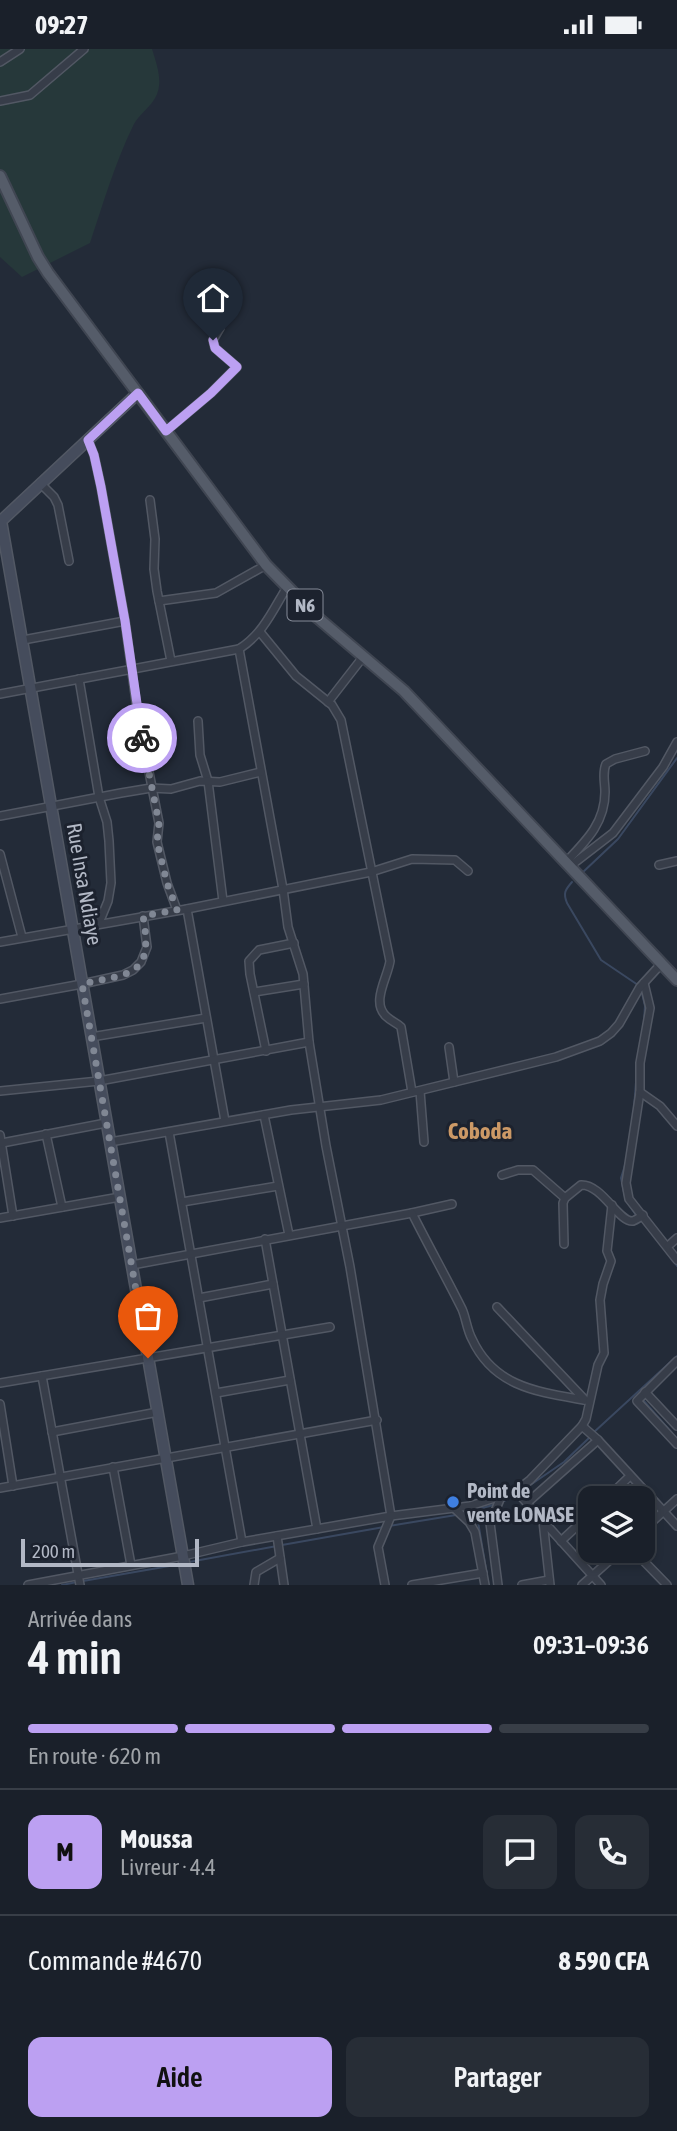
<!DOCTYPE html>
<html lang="fr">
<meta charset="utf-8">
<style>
:root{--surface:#1a202a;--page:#272d36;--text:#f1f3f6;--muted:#9fa3a8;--line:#383e47;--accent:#bca0f2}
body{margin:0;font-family:"Asap Condensed",sans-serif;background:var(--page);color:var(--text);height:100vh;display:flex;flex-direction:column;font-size:26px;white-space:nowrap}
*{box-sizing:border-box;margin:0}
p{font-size:23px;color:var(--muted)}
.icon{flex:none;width:38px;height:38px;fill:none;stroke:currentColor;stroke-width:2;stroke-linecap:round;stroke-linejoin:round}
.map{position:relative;height:1536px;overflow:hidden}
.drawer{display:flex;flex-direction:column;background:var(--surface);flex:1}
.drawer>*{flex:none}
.tools{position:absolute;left:578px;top:1437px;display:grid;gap:14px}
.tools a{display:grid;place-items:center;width:77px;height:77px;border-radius:14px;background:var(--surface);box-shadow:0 4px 10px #0003,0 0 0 2px var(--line);font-size:35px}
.scale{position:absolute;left:21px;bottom:18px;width:178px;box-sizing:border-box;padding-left:7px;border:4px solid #b2b8c5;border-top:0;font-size:19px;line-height:24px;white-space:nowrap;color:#b2b8c5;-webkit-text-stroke:5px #1c222e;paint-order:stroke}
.pin{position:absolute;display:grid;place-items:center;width:60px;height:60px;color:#fff;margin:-72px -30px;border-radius:50% 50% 50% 0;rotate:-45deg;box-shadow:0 0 7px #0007}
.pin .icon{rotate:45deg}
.courier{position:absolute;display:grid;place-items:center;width:70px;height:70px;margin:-35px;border:5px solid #bca0f2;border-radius:50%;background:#fff;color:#222;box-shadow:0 2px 9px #0007}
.summary em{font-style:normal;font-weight:600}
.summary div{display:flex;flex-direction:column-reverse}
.summary{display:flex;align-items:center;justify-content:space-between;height:119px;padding:0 28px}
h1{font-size:46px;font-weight:600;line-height:52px}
.bar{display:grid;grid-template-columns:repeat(4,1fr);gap:10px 7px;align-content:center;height:84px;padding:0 28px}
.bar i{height:9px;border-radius:5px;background:var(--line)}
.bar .on{background:var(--accent)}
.bar p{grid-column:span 4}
.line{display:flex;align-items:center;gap:18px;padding:0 28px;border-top:2px solid var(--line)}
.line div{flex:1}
.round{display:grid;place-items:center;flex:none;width:74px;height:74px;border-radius:14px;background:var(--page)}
.primary-button{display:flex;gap:14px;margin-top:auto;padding:14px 28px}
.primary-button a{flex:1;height:80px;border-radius:14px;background:var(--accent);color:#111;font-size:28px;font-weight:600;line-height:80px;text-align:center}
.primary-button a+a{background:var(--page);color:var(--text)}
.status{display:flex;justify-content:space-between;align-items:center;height:49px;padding:0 35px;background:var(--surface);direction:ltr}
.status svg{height:19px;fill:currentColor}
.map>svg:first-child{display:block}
.green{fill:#26383a}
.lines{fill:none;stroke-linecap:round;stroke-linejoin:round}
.stream{stroke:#3a4860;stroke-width:2}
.street-casing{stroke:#525864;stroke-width:10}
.secondary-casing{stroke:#525864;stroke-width:13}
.primary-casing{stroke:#404652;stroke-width:14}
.street{stroke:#373d49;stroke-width:7}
.secondary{stroke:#454c5c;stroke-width:10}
.primary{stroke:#555c69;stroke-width:10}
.done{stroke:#808794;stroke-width:7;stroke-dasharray:0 12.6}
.route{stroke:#bca0f2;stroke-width:9}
.shop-dot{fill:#3f7fe0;stroke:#1c222e;stroke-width:2.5}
.labels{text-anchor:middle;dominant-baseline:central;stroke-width:6;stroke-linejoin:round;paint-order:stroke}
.shield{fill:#1c222e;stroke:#858b98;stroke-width:2}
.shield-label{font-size:19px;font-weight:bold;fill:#b2b8c5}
.street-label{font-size:21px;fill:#b2b8c5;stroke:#1c222e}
.poi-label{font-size:21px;font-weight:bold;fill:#b2b8c5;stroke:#1c222e;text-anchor:start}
.neighbourhood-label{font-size:23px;font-weight:bold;fill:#c96;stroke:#1c222e}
</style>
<div class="status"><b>09:27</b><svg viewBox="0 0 49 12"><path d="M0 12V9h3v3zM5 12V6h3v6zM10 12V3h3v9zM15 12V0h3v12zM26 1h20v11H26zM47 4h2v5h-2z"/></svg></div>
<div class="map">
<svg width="677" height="1536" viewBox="0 0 677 1536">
<rect width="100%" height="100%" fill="#232b38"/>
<path class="green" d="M0,0H152C156,13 162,29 158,42C154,57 139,64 133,77C115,114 103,155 90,194L22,228L0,208Z"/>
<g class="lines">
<g class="stream">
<path d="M582,824L618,790L677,709"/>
<path d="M572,833C565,841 563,844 567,854L601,911L638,936"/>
<path d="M641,940L645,957L644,973"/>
<path d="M634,1059L637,1020"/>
<path d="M625,1148L621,1129L626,1113"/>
<path d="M629,1156L636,1166"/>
<path d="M660,1194L677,1217"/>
<path d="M643,1351L672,1384"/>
<path d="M593,1384L677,1307"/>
<path d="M520,1443L564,1413L590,1388"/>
<path d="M502,1453L516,1446"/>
<path d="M476,1461L487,1526"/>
<path d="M465,1464L493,1456"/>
<path d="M389,1477L456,1466"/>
<path d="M282,1496L384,1478"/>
<path d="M189,1513L277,1497"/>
<path d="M83,1532L181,1515"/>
<path d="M62,1536L77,1533"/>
</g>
<defs>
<g id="street">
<path d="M0,13L20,0"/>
<path d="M0,52L30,46L84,0"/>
<path d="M166,382L211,344L237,318L215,299L213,291L220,279"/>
<path d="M88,391L94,406L101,438L125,572L138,667L159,774L157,793L167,834L177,861"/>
<path d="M40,434L54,448L58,456L69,512"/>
<path d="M150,451L155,490L154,520L157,542L171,612"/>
<path d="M159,552L216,544L266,516"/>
<path d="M260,583L296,627L332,656L341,671L390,912C388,928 370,954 387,968C391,972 397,974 401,978L412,1043"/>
<path d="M23,591L125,572"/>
<path d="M239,600L283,840L288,878L303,925L309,993L326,1097L350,1218L391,1467L378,1498L385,1536"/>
<path d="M79,630L99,748L107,773L109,792L111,834L108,852L99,874"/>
<path d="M0,645L239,600C263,585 273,561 287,538"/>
<path d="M328,653L363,608"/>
<path d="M198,672L200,706L208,732L223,852"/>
<path d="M0,767L121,744L151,739L171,740L200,732L220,733L261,723"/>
<path d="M0,805L22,888"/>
<path d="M565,814C586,792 605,774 605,743C605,733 602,724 606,715L615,710L645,702"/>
<path d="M659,816L677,812"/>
<path d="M569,818L613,784L663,718L677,693"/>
<path d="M187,860L225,1072"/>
<path d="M0,893L187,860L371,823L412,810L455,811L468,822"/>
<path d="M644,934L650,959L640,1014V1043L626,1134L629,1150L677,1211"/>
<path d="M254,943L304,935"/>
<path d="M0,950L82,935L123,926L133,921L141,913L147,898L143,867"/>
<path d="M91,988L206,969"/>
<path d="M449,998L454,1033"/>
<path d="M266,1002L250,925L249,912L259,901L294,894"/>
<path d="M0,1042L99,1032L309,993"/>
<path d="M420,1042L424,1093"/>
<path d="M640,1043L660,1057L677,1077"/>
<path d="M264,1066L289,1186"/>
<path d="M169,1083L242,1493"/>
<path d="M46,1085L62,1158"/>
<path d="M0,1086L13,1167"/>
<path d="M110,1093L291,1061L381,1051L556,1008L600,992L611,984L619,975L640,938L662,914"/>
<path d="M2,1094L106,1074"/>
<path d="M502,1126L518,1121H533L565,1149"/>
<path d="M182,1153L278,1137"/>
<path d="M412,1164L452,1155"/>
<path d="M0,1169L120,1148"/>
<path d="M265,1190L317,1480"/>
<path d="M564,1195L563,1154L565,1149L581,1136C602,1135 619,1174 633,1172C634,1172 642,1167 643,1166"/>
<path d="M668,1197L677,1189"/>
<path d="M132,1216L412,1164C428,1196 446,1228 462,1260C466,1269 467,1281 472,1290C494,1338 538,1343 584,1351"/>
<path d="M199,1249L273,1235"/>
<path d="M497,1258L585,1351"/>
<path d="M677,1312L637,1352L677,1395"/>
<path d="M42,1327L80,1536"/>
<path d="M0,1334L330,1278"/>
<path d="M645,1343L677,1377"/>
<path d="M216,1344L290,1331"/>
<path d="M0,1355L13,1437"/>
<path d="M582,1377L598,1391L677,1477"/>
<path d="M52,1383L158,1363"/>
<path d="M113,1418L131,1516"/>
<path d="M0,1439L377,1371"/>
<path d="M516,1442L601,1536"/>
<path d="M607,1449L630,1427"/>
<path d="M527,1454L598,1391"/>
<path d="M454,1459L469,1473L475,1483L485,1536"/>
<path d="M543,1472L550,1536"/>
<path d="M642,1482L677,1450"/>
<path d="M277,1487L284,1536"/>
<path d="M561,1492L590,1465"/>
<path d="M634,1502L667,1536"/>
<path d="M28,1536L183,1507L242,1493L391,1467L470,1457L516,1442L530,1431L582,1377L586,1370L598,1316L604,1304L600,1251L603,1235L611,1212L607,1202L612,1156"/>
<path d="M254,1536L256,1523L280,1509"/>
<path d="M412,1536L483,1524"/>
<path d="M498,1536L490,1474L501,1448"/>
<path d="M522,1536L549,1531"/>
<path d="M582,1536L620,1502"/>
</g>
<path id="secondary" d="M138,344L1,472L188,1536"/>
<path id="primary" d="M0,127L38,208L48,224L266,516L318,569L404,642L677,931"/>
</defs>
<use href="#street" class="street-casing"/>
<use href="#secondary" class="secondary-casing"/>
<use href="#primary" class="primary-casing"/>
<use href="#street" class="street"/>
<use href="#secondary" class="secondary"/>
<use href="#primary" class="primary"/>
</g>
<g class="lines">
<path class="done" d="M142,689L159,774L157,793L167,834L177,861L143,867C154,927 132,924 82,935L148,1309"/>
<path class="route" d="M142,689L125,572L101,438L94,406L88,391L138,344L166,382L211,344L237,318L215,299L213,291"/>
</g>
<circle class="shop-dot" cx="453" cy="1453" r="7"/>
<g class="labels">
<rect class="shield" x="287.5" y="540.5" width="35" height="31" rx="5"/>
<g class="shield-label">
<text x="305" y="556">N6</text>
</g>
<g class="street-label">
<text transform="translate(85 835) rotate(80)">Rue Insa Ndiaye</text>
</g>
<g class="poi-label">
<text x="467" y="1441">Point de<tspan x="467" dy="24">vente LONASE</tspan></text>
</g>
<g class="neighbourhood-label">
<text x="480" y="1082">Coboda</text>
</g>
</g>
</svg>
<div class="tools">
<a><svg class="icon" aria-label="layers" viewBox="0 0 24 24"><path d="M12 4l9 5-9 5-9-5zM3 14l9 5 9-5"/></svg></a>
</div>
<div class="scale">200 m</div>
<div class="pin" style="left:148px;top:1309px;background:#ea580c"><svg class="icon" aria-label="bag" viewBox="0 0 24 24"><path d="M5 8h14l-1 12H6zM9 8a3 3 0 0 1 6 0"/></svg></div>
<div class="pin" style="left:213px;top:291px;background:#1f2937"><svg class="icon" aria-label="home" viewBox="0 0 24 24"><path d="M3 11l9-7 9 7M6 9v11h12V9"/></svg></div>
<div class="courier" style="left:142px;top:689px"><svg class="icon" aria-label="bike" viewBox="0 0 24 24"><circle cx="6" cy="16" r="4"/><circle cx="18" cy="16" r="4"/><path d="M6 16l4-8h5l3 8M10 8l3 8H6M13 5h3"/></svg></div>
</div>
<section class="drawer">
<div class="summary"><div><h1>4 min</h1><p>Arrivée dans</p></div><em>09:31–09:36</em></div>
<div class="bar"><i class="on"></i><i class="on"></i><i class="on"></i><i></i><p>En route · 620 m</p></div>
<div class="line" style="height:126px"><b class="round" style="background:var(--accent);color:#111">M</b><div><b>Moussa</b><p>Livreur · 4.4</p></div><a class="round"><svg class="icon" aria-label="chat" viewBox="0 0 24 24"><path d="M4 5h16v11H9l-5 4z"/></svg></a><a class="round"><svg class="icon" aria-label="phone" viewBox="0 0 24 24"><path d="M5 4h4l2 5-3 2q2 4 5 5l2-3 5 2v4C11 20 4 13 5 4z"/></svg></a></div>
<div class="line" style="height:91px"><div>Commande #4670</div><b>8 590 CFA</b></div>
<div class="primary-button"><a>Aide</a><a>Partager</a></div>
</section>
